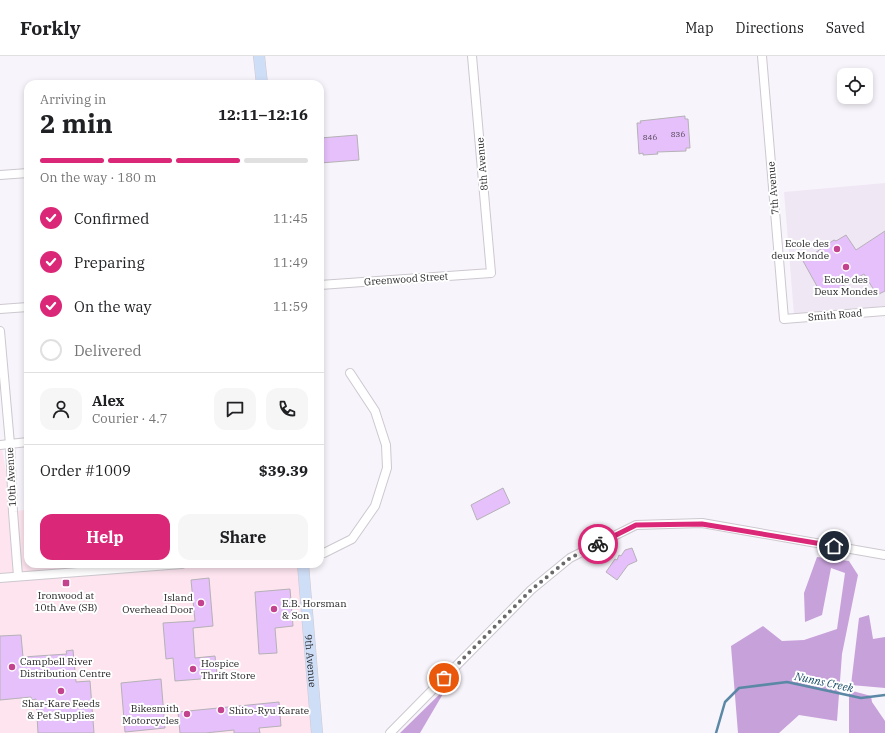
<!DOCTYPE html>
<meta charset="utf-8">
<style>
:root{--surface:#fff;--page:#f6f6f6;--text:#202124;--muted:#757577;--line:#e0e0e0;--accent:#db2777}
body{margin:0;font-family:"IBM Plex Serif",serif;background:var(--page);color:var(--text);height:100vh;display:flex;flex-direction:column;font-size:15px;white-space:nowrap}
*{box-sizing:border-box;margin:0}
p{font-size:13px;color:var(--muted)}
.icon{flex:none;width:22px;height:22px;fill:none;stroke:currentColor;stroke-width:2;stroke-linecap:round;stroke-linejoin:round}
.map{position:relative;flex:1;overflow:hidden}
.drawer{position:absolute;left:24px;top:24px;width:300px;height:488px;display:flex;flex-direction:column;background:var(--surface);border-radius:12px;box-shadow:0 2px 6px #0003}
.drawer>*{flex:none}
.buttons{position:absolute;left:837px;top:12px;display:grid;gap:8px}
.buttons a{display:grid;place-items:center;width:36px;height:36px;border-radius:8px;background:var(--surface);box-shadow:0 2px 6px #0003;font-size:20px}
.pin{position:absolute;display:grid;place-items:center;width:34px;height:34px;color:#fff;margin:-17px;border:2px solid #fff;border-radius:50%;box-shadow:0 1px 4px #0007}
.courier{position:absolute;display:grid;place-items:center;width:40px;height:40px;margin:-20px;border:3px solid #db2777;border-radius:50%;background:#fff;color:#222;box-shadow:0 1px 5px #0007}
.summary em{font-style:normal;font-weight:800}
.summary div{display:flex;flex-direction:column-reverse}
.summary{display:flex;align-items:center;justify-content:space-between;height:68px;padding:0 16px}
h1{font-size:26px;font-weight:800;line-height:30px}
.bar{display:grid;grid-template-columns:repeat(4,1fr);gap:6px 4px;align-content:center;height:48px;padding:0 16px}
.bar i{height:5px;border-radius:3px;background:var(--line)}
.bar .active{background:var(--accent)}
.bar p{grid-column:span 4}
.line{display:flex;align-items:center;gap:10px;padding:0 16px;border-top:1px solid var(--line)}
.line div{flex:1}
.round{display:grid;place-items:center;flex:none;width:42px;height:42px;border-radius:12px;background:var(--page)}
ol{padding:0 16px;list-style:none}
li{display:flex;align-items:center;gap:12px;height:44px}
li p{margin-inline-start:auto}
li .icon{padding:4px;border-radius:50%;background:var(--accent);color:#fff;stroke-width:4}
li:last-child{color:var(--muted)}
li i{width:22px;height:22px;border:2px solid var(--line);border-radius:50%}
.primary-button{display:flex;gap:8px;margin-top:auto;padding:8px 16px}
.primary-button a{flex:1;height:46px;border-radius:12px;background:var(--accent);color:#fff;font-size:16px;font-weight:800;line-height:46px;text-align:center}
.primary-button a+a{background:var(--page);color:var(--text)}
header{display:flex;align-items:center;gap:24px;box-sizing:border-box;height:56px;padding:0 20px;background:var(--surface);border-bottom:1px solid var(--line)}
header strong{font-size:19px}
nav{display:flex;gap:22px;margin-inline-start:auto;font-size:14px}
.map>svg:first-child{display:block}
.commercial{fill:#fde4ee}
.built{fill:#f0e7f5}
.forest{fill:#c7a1da}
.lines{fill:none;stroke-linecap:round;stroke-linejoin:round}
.stream{stroke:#5a88a5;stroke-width:2.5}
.building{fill:#e6c0fa;stroke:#b5b1b7}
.street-casing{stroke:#cdc8cf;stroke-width:10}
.secondary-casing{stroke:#cdc8cf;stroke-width:12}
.street{stroke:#fff;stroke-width:8}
.secondary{stroke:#cfdef7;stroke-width:11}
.done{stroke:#6c696d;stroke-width:4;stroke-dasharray:0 7.2}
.route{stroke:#db2777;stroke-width:5}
.poi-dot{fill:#c3438f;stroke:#fff;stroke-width:1.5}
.labels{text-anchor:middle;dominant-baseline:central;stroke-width:4;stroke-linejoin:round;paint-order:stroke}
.number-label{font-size:8px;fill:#524657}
.street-label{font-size:10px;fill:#201e21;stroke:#fff}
.poi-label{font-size:10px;fill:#201e21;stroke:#fff;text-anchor:start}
.water-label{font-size:11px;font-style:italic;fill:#144864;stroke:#fff}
</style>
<header>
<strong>Forkly</strong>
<nav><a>Map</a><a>Directions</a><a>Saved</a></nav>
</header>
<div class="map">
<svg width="885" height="677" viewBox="0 0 885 677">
<rect width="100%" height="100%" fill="#f8f4fb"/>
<path class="commercial" d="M0,382L13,455L28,454V508H303L317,677H0Z"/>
<path class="built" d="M885,127V250L794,259L784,136Z"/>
<g class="forest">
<path d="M817,501L849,505L858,519L842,598L837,665L799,659L779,677H738L731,590L763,570L782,585L804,584L837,573L845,517L831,512L822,559L805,566L804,537Z"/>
<path d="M869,559L873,583L885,581V632L851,629L859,562Z"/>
<path d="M447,631L420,677H400Z"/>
<path d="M849,634L871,640L872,646L885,665V677H849Z"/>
</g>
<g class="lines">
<path class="stream" d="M716,677L725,646L739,632L787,626L861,642L885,639"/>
</g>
<g class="building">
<path d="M685,60V63H688L690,92H686V95L657,96L658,98L643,99V97L639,98L637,67H641L640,65Z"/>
<path d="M357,79L359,104L320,107V82Z"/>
<path d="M885,175V235L877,239L864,218L823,241L803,205L834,184L836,185L846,179L856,194Z"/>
<path d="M503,432L510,447L477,464L471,449Z"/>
<path d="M632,492L637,505L628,509L617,524L606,516L615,503L617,504L619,499L621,500L625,494Z"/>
<path d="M209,522L213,570L193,572L195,602L215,600L217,618L213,622L175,625L173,602L166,603L163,567L195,565L191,524Z"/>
<path d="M290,533L293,570L275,572L277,597L259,598L255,536Z"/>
<path d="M21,579L23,601L67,598L66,595L73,594L76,626L90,625L94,677H38L36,643L32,644L31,641L0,644V580Z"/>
<path d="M161,623L165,672L125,676L121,627Z"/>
<path d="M279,646L281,670L259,672L260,677H234V674L205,677H180L178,656Z"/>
</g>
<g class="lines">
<defs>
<g id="street">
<path d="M762,0L784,263L885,255"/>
<path d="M0,119L28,117"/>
<path d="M320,229L491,217L472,0"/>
<path d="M0,253L28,251"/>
<path d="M0,275L10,388L13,456L18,520"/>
<path d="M0,389L28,386"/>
<path d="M320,498L324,497L352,483L375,450L387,412L386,389L375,355L350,317"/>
<path d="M0,522L182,508"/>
<path d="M390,677L531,534L570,502L636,469L702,467L885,499"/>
</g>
<g id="secondary">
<path d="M259,0L262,28"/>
<path id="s1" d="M303,508L317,677"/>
</g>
</defs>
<use href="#street" class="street-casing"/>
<use href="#secondary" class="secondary-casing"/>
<use href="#street" class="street"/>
<use href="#secondary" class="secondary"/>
</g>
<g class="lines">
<path class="done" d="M444,622L531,534L570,502L598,488"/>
<path class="route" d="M598,488L636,469L702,468L834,490"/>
</g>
<g class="poi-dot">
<circle cx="837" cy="193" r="4"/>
<circle cx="846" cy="211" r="4"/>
<rect x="62" y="523" width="8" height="8" rx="2"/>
<circle cx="201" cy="547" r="4"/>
<circle cx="274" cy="553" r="4"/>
<circle cx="12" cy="611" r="4"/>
<circle cx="193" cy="613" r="4"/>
<circle cx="61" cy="635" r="4"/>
<circle cx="221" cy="654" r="4"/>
<circle cx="187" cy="658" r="4"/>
</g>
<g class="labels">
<g class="number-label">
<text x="678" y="78">836</text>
<text x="650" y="81">846</text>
</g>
<g class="street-label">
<text transform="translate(482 108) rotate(-95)">8th Avenue</text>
<text transform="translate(773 132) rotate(-95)">7th Avenue</text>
<text transform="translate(406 223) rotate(-4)">Greenwood Street</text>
<text transform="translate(835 259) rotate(-5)">Smith Road</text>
<text transform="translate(11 421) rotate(-93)">10th Avenue</text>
<text stroke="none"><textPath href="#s1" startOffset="97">9th Avenue</textPath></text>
</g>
<g class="poi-label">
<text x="829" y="187" text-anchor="end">Ecole des<tspan x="829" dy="12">deux Monde</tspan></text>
<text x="846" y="223" text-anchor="middle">Ecole des<tspan x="846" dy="12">Deux Mondes</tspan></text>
<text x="66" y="539" text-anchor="middle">Ironwood at<tspan x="66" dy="12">10th Ave (SB)</tspan></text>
<text x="193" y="541" text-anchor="end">Island<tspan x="193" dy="12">Overhead Door</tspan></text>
<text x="282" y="547">E.B. Horsman<tspan x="282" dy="12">&amp; Son</tspan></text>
<text x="20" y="605">Campbell River<tspan x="20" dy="12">Distribution Centre</tspan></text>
<text x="201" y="607">Hospice<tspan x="201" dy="12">Thrift Store</tspan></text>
<text x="61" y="647" text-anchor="middle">Shar-Kare Feeds<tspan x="61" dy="12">&amp; Pet Supplies</tspan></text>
<text x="179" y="652" text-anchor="end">Bikesmith<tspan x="179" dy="12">Motorcycles</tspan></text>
<text x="229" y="654">Shito-Ryu Karate</text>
</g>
<g class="water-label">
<text transform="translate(824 626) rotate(12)">Nunns Creek</text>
</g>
</g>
</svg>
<div class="buttons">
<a><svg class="icon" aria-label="locate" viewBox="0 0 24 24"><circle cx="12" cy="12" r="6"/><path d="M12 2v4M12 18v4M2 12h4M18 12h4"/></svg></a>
</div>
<div class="pin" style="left:444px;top:622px;background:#ea580c"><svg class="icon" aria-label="bag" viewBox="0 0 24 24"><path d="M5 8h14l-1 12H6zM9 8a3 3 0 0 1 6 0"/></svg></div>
<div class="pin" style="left:834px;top:490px;background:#1f2937"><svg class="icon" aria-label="home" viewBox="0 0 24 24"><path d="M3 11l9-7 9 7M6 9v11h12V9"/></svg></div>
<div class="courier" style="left:598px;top:488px"><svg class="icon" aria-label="bike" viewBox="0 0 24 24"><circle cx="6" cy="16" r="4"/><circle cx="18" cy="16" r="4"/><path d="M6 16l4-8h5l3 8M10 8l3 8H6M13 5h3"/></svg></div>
<section class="drawer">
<div class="summary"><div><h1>2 min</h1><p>Arriving in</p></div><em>12:11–12:16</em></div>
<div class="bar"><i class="active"></i><i class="active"></i><i class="active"></i><i></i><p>On the way · 180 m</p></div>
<ol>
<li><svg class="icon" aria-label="check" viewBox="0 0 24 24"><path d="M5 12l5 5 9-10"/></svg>Confirmed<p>11:45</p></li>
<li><svg class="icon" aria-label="check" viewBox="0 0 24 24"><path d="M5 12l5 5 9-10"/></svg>Preparing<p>11:49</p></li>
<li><svg class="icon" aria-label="check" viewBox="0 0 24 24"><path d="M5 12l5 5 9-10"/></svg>On the way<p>11:59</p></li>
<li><i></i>Delivered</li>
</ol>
<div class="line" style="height:72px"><a class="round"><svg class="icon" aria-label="person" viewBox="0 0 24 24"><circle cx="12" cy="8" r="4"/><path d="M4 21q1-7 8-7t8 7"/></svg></a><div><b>Alex</b><p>Courier · 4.7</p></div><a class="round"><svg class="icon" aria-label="chat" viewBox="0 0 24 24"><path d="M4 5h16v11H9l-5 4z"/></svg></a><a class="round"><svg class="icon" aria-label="phone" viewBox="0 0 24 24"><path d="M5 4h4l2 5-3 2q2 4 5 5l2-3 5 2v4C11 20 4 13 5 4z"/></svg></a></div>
<div class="line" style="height:52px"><div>Order #1009</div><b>$39.39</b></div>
<div class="primary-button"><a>Help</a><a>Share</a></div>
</section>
</div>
